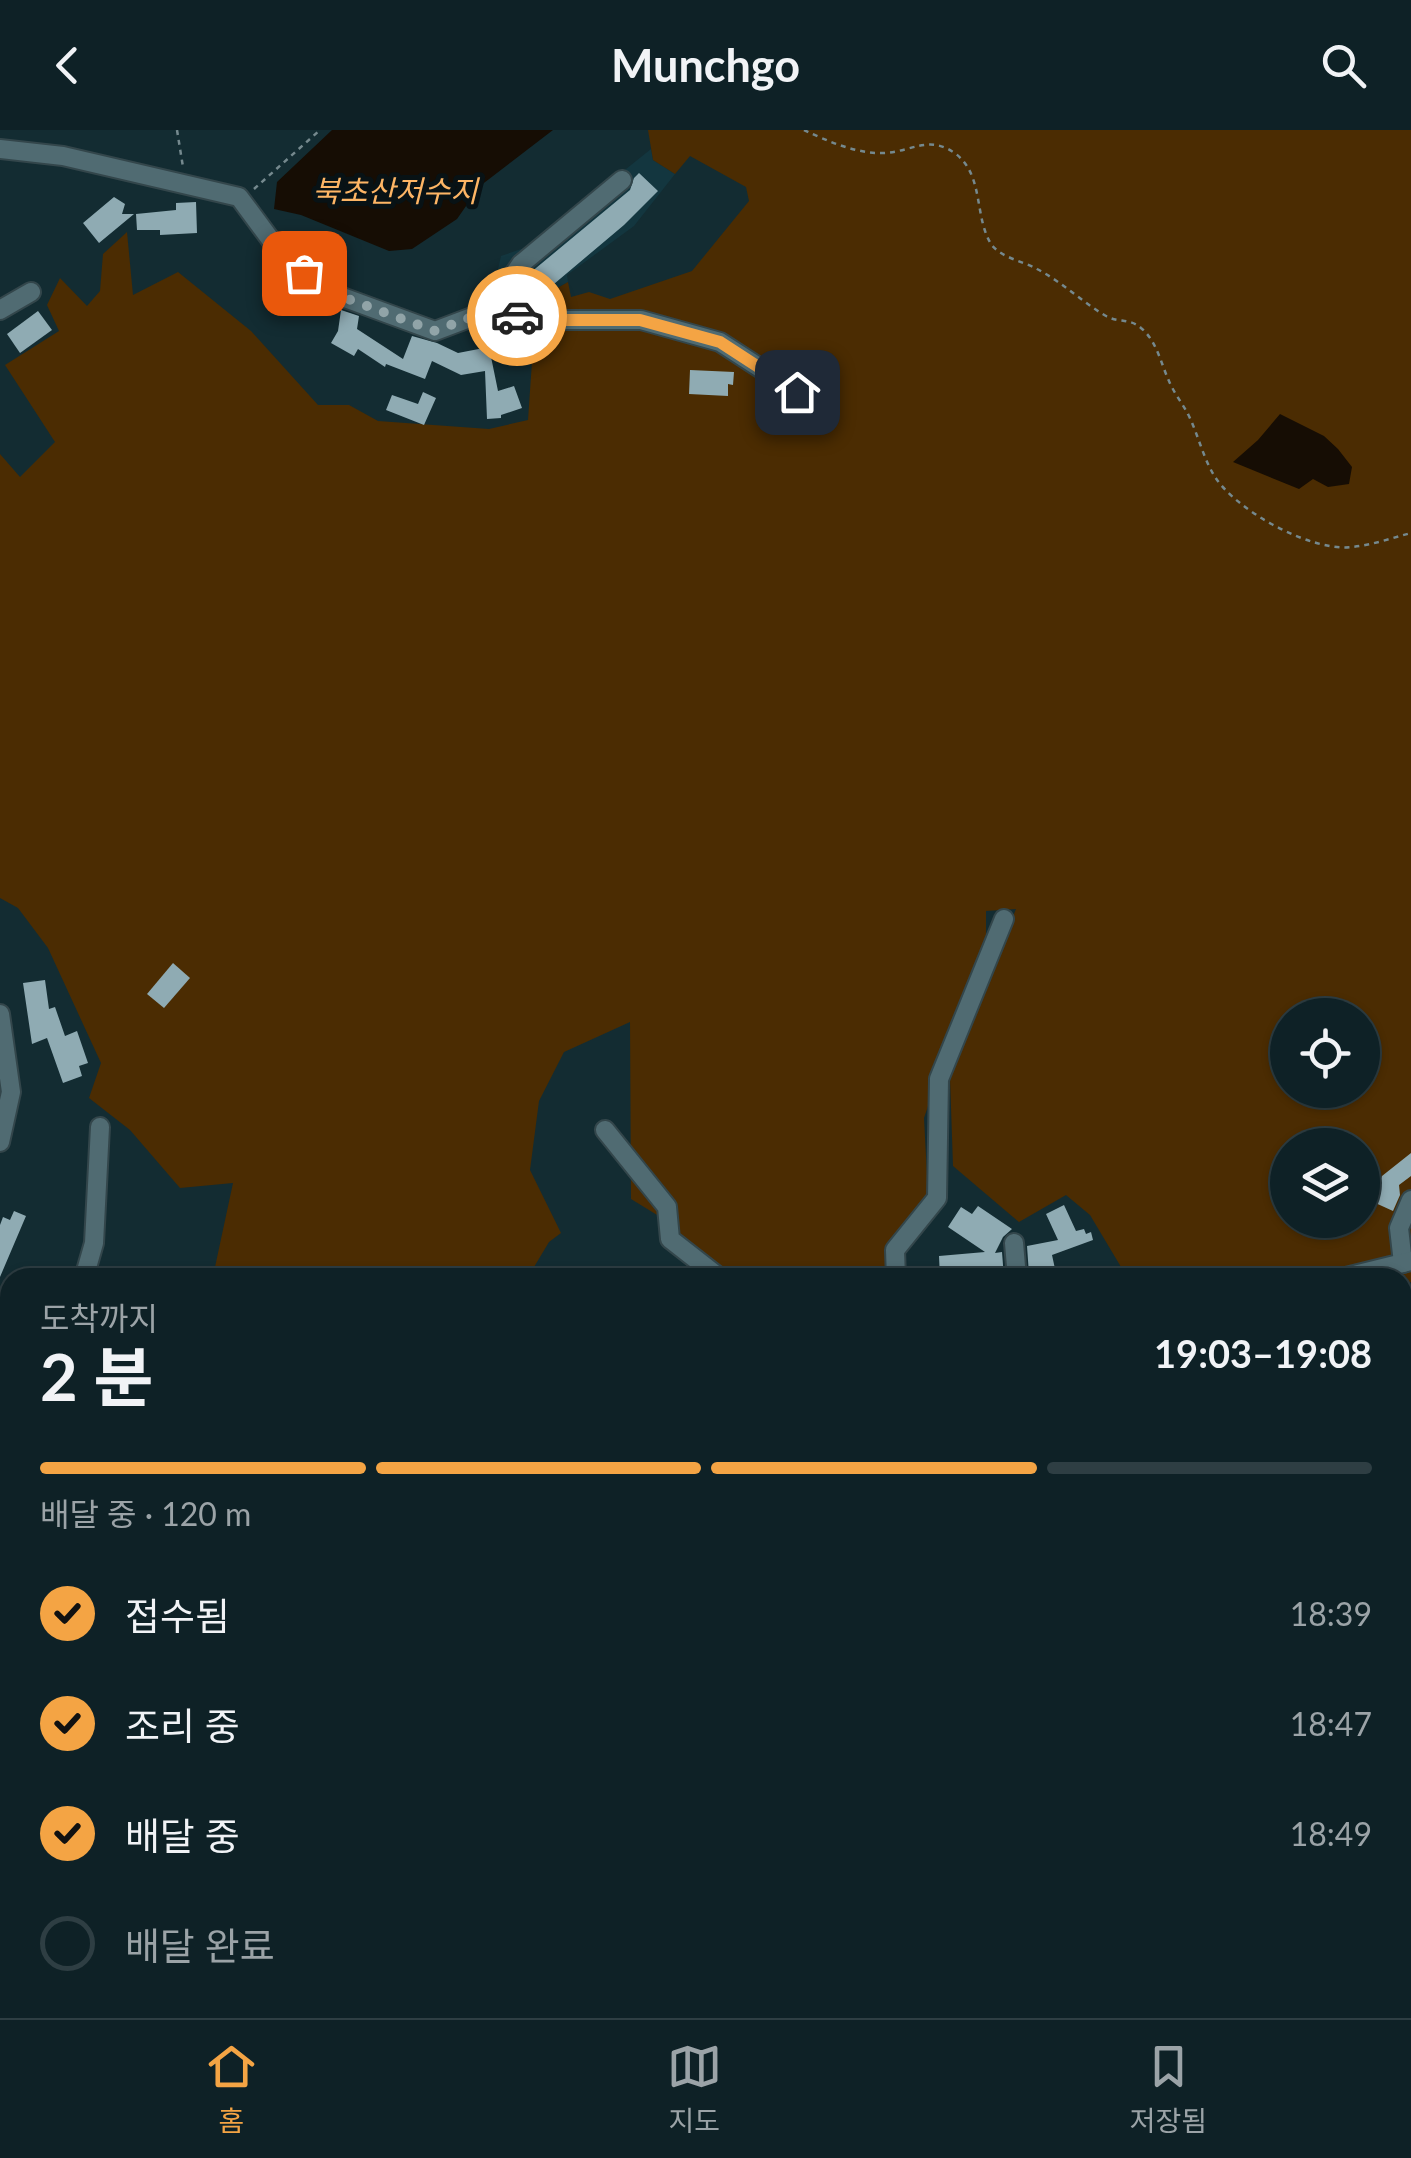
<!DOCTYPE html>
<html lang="ko">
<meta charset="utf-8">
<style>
:root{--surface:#0e2126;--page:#17292e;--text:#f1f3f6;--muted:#9ba3a7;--line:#2e3e43;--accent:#f4a444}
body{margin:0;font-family:Lato,"Noto Sans KR",sans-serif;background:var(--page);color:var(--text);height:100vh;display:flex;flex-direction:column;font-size:38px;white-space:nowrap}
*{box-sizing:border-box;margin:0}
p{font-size:32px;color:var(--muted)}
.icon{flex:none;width:55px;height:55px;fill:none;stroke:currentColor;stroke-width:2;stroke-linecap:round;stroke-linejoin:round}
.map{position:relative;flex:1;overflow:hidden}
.sheet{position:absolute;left:0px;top:1138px;width:1412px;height:752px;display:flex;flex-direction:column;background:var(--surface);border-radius:30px 30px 0 0;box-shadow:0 2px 8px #0004,0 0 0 2px var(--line)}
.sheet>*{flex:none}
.fabs{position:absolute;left:1270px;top:868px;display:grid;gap:20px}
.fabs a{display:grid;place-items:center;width:110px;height:110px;border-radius:50%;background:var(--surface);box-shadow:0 2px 8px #0004,0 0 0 2px var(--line);font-size:50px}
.pin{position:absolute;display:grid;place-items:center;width:85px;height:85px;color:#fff;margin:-42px;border-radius:20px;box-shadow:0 5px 15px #0006}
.courier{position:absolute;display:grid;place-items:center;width:100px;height:100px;margin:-50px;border:8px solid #f4a444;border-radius:50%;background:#fff;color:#222;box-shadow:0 2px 12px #0007}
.overview em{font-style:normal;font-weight:700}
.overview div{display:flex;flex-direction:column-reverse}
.overview{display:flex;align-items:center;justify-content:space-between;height:170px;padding:0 40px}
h1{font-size:65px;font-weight:700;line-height:75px}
.bar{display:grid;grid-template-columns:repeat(4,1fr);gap:15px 10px;align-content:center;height:120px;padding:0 40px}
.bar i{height:12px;border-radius:8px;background:var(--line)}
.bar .active{background:var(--accent)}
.bar p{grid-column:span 4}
ol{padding:0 40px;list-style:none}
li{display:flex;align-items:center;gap:30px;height:110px}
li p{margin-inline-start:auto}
li .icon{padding:10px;border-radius:50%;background:var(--accent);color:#111;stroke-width:4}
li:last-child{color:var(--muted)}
li i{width:55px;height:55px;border:5px solid var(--line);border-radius:50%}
header{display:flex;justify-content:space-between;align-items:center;height:130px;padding:0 40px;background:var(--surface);font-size:45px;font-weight:700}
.tab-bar{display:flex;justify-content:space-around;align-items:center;height:140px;border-top:2px solid var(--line);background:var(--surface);font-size:28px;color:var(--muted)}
.tab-bar a{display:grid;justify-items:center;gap:5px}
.tab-bar .active{color:var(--accent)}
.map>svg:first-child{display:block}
.built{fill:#13363f}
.green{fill:#4b2c02;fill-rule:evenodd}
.water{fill:#160d04}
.building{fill:#8fabb3}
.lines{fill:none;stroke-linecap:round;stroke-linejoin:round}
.minor-casing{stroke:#33464b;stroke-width:22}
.path{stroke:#75898e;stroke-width:2.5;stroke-dasharray:5 5;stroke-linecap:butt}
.minor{stroke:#506b72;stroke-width:18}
.done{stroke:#91a4a8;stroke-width:10;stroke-dasharray:0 18}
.route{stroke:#f4a444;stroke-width:12}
.labels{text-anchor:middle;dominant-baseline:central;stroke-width:10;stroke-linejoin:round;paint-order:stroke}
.water-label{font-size:30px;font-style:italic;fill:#fdb565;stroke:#081215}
</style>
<header><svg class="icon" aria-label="back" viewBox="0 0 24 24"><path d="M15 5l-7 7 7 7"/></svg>Munchgo<svg class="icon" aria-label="search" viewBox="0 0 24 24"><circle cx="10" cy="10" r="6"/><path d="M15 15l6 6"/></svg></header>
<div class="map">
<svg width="1411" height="1888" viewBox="0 0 1411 1888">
<rect width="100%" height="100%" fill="#132c32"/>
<path class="built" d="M651,19L653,30L675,44L634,96L567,145L568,152L519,180L490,174L501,126L530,116Z"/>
<g class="green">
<path d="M648,0H1411V1152L1403,1156L1402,1148L1229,1147L1226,1142L1171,1147H1127L1090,1085L1066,1065L1019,1092L953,1036L950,948L1016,779L986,781V806L924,988L928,1064L891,1109V1147H702L663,1114L662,1088L631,1069L630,892L564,922L539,971L530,1040L561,1103L549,1112L528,1147H205L215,1137L233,1053L180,1058L130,1000L89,968L101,933L48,818L18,778L0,768V324L20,347L55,312L5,235L59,201L47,175L60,148L87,176L100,161L103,124L127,102L133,165L178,142L251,201L318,275H349L378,291L489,299L528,290L533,217L539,195L641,197L716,217L793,267L834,264L828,232L810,226L795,248L727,205L632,183L519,180L568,152L571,167L589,162L610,169L692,141L749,71L746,57L690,26L675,44L653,30ZM1288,885H1362V960H1288ZM1288,1015H1362V1090H1288Z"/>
<path d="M1402,1209L1411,1265V1864L1402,1858Z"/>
<path d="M730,1880H882V1888H715Z"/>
<path d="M1004,1880H1362L1355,1888H1002Z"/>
</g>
<g class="water">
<path d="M332,0H553L480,56L457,89L412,119L389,121L301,85L274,79L277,52Z"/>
<path d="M1280,284L1324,306L1338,319L1352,337L1349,354L1328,357L1313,349L1299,359L1233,332L1258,310Z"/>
</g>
<g class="building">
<path d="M639,43L658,61L624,95L554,154L550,150L524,171L516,162L530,143L630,60L634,48Z"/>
<path d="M114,67L125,74L122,84H134L99,113L83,93Z"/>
<path d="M196,72L197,103L160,105V100H137L136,84L176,80V73Z"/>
<path d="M283,146L304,164L292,179L270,162Z"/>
<path d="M341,180L359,186L357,199L403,229L412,206L437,213L458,223L489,217L498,261L514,256L522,278L501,285V288L487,289L485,241L461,245L432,231L425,249L386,234L385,237L358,219L354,226L331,213L338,201Z"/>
<path d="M38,181L52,200L20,223L7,204Z"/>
<path d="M690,240L734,242L733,255L728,254V266L689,264Z"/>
<path d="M423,262L436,268L424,295L386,280L392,265L418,274Z"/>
<path d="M173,833L190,848L164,878L147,864Z"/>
<path d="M45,850L49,879L55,877L65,906L77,901L88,933L79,936L82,946L63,953L47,908L32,914L23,853Z"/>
<path d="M1411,1023V1046L1399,1055L1400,1065L1393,1081L1371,1071L1382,1046Z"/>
<path d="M1064,1075L1076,1101L1084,1099L1086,1104L1091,1102L1093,1110L1052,1125L1057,1148H1035V1142L1029,1144L1027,1116L1058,1110L1046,1084Z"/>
<path d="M978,1076L1012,1099L1003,1107L995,1123L1002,1122L1004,1148H940L939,1126L985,1122L948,1097L961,1077L972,1084Z"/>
<path d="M14,1081L26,1086L0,1147V1095L3,1087L10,1090Z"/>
</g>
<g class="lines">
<defs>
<g id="minor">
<path d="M0,19L63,26L239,67L282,125L326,161L435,201L480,184L560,190H641L720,212L797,262"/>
<path d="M0,180L31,162"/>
<path d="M497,185L505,157L521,134L622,50"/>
<path d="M0,884L11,962L0,1012"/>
<path d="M605,1000L667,1077L670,1109L720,1148"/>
<path d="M1014,1113L1017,1148"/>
<path d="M1403,1133L1399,1098L1411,1070"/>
<path d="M84,1148L94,1113L100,997"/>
<path d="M896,1148L895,1120L937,1068L939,949L1004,789"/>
<path d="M1342,1148L1411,1131"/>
<path d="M0,1261L10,1259"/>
<path d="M0,1435V1441"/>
<path d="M982,1880V1888"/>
<path d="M689,1888L704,1880"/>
</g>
</defs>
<use href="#minor" class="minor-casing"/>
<g class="path">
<path d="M177,0L183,37"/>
<path d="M804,0C827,11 857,24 883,23C912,22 929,4 956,24C984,46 974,86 991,114C1001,128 1023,131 1037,139C1062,152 1082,172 1106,186C1118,193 1130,188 1141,198C1157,211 1161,234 1169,251C1174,263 1182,273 1188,284C1198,304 1203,328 1215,347C1237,381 1311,422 1352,417C1372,415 1392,408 1411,403"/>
<path d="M254,59L320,0"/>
<path d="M1405,1150L1411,1208"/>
<path d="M0,1724L10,1735"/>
<path d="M619,1888L628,1880"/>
</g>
<use href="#minor" class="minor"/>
</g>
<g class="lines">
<path class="done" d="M304,143L326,161L435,201L480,184L517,186"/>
<path class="route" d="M517,186L560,190H640L720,212L797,262"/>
</g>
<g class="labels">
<g class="water-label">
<text x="395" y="60">북초산저수지</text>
</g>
</g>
</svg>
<div class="fabs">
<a><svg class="icon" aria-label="locate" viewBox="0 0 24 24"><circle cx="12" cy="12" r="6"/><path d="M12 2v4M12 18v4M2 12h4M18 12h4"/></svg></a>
<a><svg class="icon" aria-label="layers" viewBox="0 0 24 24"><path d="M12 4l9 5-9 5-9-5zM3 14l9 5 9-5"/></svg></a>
</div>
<div class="pin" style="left:304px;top:143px;background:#ea580c"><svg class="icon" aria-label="bag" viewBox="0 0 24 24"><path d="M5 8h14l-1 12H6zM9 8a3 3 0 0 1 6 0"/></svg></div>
<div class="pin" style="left:797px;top:262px;background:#1f2937"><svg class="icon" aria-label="home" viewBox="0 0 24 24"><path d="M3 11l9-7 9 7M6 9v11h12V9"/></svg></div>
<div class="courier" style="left:517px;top:186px"><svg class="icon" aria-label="car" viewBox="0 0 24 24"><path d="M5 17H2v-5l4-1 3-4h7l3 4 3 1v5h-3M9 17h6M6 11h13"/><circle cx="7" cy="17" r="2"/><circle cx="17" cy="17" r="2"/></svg></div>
<section class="sheet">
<div class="overview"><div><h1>2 분</h1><p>도착까지</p></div><em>19:03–19:08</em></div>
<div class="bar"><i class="active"></i><i class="active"></i><i class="active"></i><i></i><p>배달 중 · 120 m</p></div>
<ol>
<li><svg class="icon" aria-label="check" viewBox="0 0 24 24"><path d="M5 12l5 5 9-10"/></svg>접수됨<p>18:39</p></li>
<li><svg class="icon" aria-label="check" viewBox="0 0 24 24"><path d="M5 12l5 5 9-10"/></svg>조리 중<p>18:47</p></li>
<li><svg class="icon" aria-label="check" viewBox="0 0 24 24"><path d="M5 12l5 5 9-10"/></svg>배달 중<p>18:49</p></li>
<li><i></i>배달 완료</li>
</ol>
</section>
</div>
<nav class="tab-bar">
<a class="active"><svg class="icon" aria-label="home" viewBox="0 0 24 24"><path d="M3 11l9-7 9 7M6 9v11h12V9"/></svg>홈</a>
<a><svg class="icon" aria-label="map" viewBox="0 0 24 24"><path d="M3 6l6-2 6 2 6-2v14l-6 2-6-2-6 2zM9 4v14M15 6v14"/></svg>지도</a>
<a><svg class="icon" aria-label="saved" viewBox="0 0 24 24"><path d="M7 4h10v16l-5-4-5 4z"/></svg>저장됨</a>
</nav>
